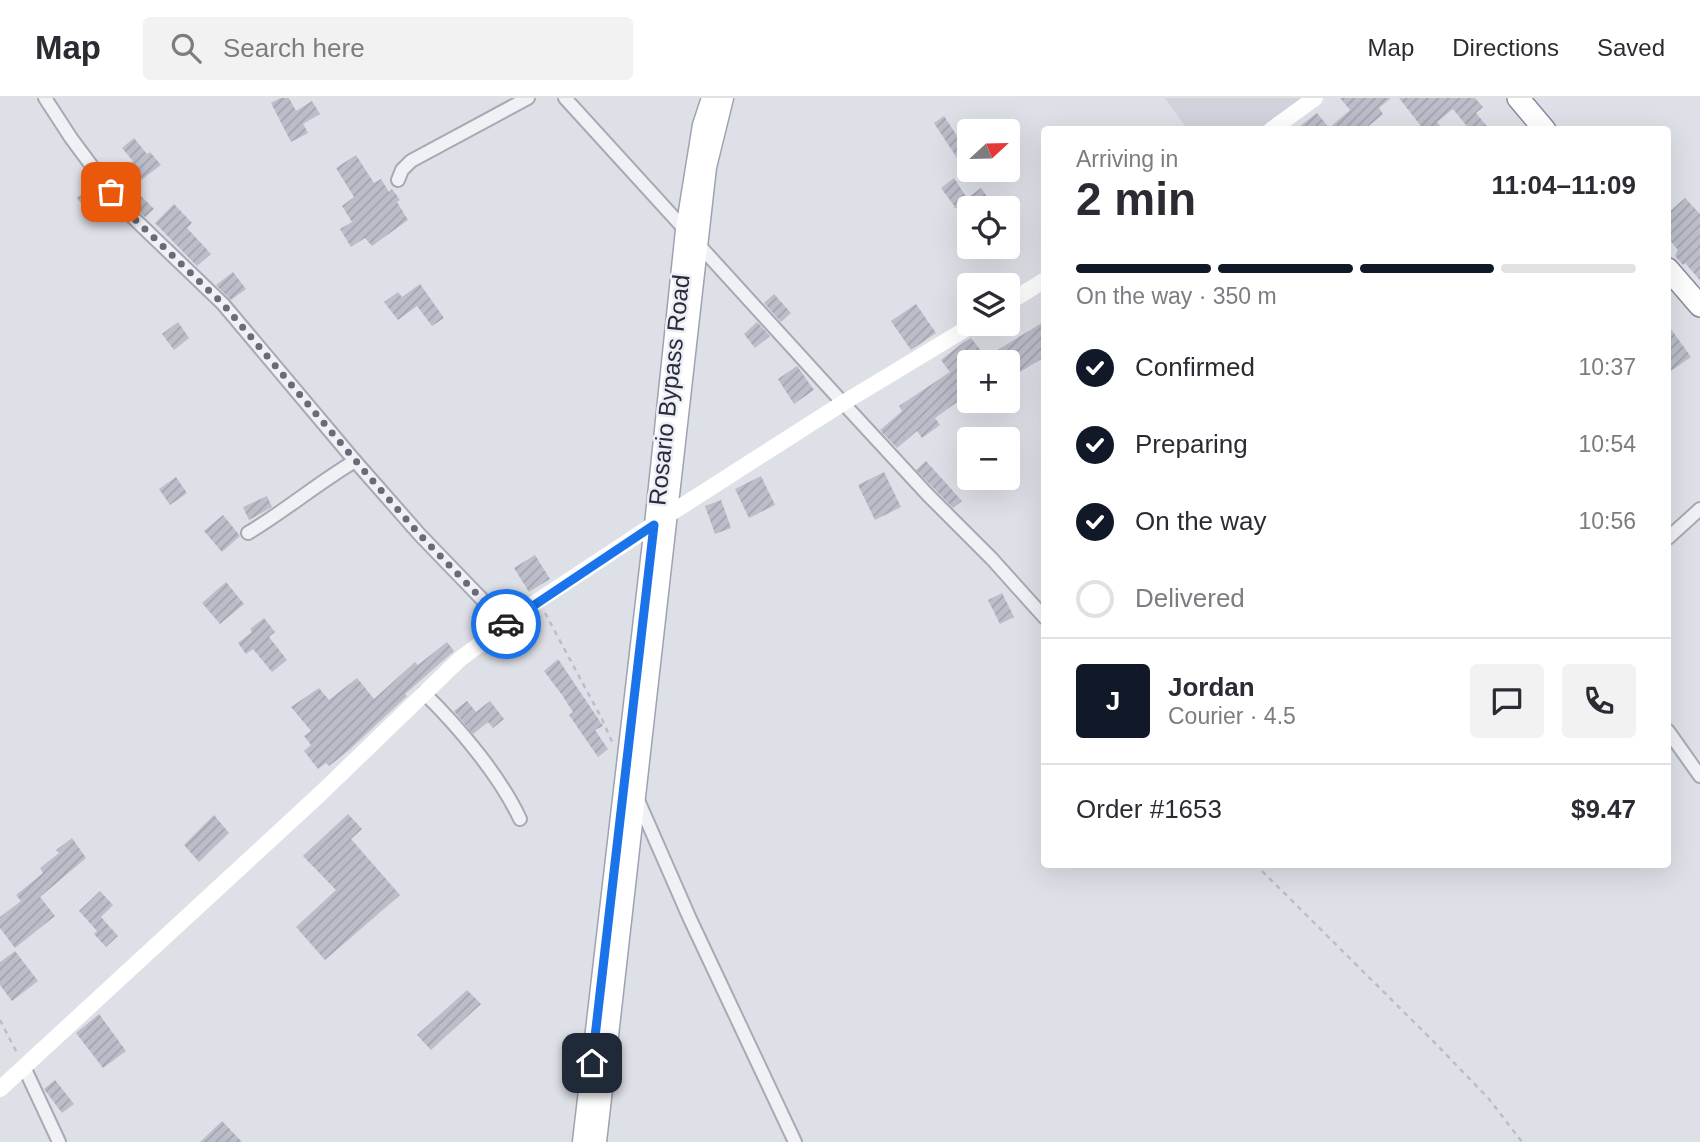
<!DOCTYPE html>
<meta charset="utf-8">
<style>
:root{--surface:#fff;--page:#f2f2f3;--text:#2b2b33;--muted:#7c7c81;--line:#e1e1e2;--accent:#111827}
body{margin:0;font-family:Arial,sans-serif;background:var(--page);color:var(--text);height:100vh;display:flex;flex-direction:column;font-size:26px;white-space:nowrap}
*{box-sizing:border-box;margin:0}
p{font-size:23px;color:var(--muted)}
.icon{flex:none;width:38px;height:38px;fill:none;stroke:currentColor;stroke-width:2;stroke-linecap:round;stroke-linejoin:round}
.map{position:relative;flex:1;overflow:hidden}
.drawer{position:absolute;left:1041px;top:28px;width:630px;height:742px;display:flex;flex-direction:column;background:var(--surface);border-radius:7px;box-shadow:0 7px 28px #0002}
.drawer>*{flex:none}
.needle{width:46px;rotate:68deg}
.controls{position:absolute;left:957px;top:21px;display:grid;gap:14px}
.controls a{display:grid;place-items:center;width:63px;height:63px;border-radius:7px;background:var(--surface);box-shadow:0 7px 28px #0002;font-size:35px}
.pin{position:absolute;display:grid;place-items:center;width:60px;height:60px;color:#fff;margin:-30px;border-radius:14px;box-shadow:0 4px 10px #0006}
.courier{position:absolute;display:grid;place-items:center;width:70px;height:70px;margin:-35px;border:5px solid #1a73e8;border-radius:50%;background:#fff;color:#222;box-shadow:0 2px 9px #0007}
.overview em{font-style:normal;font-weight:700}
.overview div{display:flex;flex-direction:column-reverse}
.overview{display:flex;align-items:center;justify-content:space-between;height:119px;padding:0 35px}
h1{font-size:46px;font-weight:700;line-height:52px}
.bar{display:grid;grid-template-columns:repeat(4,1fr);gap:10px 7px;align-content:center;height:84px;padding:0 35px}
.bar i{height:9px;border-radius:5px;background:var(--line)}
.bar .selected{background:var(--accent)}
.bar p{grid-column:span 4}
.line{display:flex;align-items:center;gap:18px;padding:0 35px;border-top:2px solid var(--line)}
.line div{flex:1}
.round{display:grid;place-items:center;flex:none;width:74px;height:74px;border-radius:7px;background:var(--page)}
ol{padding:0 35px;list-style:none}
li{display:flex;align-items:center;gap:21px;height:77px}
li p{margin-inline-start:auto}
li .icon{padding:7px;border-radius:50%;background:var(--accent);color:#fff;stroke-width:4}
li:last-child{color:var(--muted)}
li i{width:38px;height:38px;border:4px solid var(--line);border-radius:50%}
header{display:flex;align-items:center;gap:42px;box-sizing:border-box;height:98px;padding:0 35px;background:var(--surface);border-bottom:2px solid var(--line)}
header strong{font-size:33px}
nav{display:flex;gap:38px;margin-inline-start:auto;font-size:24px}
.search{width:490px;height:63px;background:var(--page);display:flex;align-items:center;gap:18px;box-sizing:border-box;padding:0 24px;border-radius:7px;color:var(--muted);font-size:26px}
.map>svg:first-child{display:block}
.built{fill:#d0d2dc}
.building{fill:url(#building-hatch)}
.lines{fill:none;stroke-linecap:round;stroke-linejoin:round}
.street-casing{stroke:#a7aab4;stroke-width:16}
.primary-casing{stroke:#9ea2b2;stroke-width:21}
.highway-casing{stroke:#868b9d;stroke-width:24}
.path{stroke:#bcbec5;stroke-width:2.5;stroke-dasharray:5 5;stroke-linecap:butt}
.street{stroke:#f0f1f5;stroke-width:12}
.secondary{stroke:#fff;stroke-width:16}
.primary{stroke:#fff;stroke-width:18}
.highway{stroke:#fff;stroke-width:21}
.done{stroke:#686b78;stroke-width:7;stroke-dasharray:0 12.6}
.route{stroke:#1a73e8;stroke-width:9}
.labels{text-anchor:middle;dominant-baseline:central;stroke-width:5;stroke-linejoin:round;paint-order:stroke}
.street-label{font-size:24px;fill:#282c3d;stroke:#edeff5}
</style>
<header>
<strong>Map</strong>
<div class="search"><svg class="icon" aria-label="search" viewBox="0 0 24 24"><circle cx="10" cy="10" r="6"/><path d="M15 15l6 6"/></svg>Search here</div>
<nav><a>Map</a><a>Directions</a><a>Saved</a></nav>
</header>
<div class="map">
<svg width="1700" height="1044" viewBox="0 0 1700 1044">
<defs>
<pattern id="building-hatch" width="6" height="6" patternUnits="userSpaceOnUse" patternTransform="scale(1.75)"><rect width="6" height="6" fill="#bbbec9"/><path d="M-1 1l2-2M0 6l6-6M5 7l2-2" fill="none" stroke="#a1a3ae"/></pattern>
</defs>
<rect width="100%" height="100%" fill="#dee0e7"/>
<path class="built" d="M1165,0H1307L1266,32L1187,31Z"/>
<g class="building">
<path d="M280,0H289L296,13L312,3L320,16L303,26L308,35L291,44L271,5Z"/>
<path d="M1340,0H1391L1379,10L1383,16L1364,32H1295L1317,15L1329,30L1350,12Z"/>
<path d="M1399,0H1475L1483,9L1476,15L1490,32H1470L1453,11L1437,24L1443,32H1424Z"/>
<path d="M944,18L969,56L959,63L934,25Z"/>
<path d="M134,40L147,56L150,54L161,67L132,89L154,111L145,119L133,107L110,77L115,72L118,75L133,63L122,50Z"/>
<path d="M356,57L374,85L381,81L389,94L392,91L400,102L397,104L408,122L372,148L365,140L351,149L340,131L352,124L342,108L354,99L336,70Z"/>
<path d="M954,80L967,100L981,90L995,110H970V129L956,110H953L955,109L941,90Z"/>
<path d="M89,91L101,106L88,115L77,100Z"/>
<path d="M1685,100L1700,116V182L1685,165L1683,167L1675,158L1678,152L1668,140V115Z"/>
<path d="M174,106L192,125L187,130L211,156L197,168L155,125Z"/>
<path d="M233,174L246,191L231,202L216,187Z"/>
<path d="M420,186L444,220L432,228L417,208L398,222L384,204L398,194L402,199Z"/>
<path d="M774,196L791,215L781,224L764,205Z"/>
<path d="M916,206L936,235L911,252L891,223Z"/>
<path d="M1045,223V259L1008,281V264H970V295L935,320L940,327L922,340L917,333L897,350L880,332L902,313L899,308L950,274L941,262L964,244L971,240L986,259Z"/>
<path d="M178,224L189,240L174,252L162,236Z"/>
<path d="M757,224L770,238L755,250L744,236Z"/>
<path d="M1668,227L1691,259L1668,275Z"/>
<path d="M797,268L814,292L794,306L778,281Z"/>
<path d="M926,363L962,403L953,410L916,372Z"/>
<path d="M884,374L901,409L875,422L858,387Z"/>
<path d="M761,378L775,407L749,420L735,391Z"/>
<path d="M176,379L187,395L170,407L159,391Z"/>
<path d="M267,398L272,409L249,422L243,409Z"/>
<path d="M721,402L731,430L715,436L705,408Z"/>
<path d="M223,417L240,438L222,454L204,433Z"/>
<path d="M535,457L550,481L529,494L514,470Z"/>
<path d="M226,484L244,506L220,526L202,505Z"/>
<path d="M1002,495L1014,519L1000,526L988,502Z"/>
<path d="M264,520L275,534L269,539L287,562L272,574L253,551L246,556L238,545L252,534L250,531Z"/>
<path d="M447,544L454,553L405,596L407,598L348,653L329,668L326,665L318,671L304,653L311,647L304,638L311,633L291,609L319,590L329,602L357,580L374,601L415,564L418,567Z"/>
<path d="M558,561L603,628L595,632L608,651L598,659L569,617L573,614L562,597L544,573Z"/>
<path d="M467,603L476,614L490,603L504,621L493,630L488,624L473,636L454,613Z"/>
<path d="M348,716L362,731L351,741L400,797L325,862L296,829L336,792L303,758Z"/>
<path d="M214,717L229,735L199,764L184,747Z"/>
<path d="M72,740L86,760L40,799L55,818L15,850L0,830V819L21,803L16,797L43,775L40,770L59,755L56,752Z"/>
<path d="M100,793L113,807L101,819L118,838L106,849L94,836L97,833L79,813Z"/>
<path d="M15,853L38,883L12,903L0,887V864Z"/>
<path d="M467,892L481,906L431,952L417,937Z"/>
<path d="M99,916L126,953L103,970L76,935Z"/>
<path d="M55,982L74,1006L62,1015L44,991Z"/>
<path d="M222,1023L242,1044H200Z"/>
</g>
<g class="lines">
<defs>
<g id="street">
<path d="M45,0L71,40L123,110L223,206L355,363L420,437L506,526"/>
<path d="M565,0L843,305L928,397L992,461L1045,520"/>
<path d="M398,82L402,72L411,63L528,0"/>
<path d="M248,435C285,413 318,385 355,363"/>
<path d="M1668,440L1700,411"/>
<path d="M424,595C458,628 500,678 520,721"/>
<path d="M1668,633L1700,678"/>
<path d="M637,700L690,821L795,1044"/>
<path d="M24,969L59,1044"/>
</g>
<g id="primary">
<path d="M582,1044L654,427L685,132L702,27L711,0"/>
<path d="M597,1044L707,69L724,0"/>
</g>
<g id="highway">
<path d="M1518,0L1545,32"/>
<path d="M1668,171L1700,208"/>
</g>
</defs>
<use href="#street" class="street-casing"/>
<use href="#primary" class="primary-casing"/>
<use href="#highway" class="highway-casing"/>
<g class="path">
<path d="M545,515L602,621L613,646"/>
<path d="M1255,766L1435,945L1489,1001L1522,1044"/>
<path d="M0,922L18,957"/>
</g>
<use href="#street" class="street"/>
<g class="secondary">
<path d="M1271,32L1315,0"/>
<path d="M1008,205L1045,182"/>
<path d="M0,991L319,697L460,561L538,503L668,417L843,305L974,226"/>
</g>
<use href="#primary" class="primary"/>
<use href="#highway" class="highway"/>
</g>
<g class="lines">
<path class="done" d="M111,94L123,110L223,206L372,382L420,437L506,526"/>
<path class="route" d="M506,526L654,427L592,965"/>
</g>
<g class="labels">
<g class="street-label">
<text transform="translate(669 292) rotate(-84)">Rosario Bypass Road</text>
</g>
</g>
</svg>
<div class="controls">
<a><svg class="needle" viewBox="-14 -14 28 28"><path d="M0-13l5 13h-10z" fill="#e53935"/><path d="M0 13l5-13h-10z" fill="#7c7c81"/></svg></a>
<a><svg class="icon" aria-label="locate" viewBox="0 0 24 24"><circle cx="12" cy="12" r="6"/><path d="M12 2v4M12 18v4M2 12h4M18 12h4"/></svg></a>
<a><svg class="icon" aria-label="layers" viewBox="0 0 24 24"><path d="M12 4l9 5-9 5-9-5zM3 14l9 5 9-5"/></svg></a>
<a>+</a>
<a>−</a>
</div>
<div class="pin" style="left:111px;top:94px;background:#ea580c"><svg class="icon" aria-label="bag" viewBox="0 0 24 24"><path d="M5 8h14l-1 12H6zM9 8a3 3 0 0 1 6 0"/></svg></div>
<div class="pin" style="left:592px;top:965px;background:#1f2937"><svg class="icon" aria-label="home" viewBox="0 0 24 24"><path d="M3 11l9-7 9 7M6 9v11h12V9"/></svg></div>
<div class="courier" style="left:506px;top:526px"><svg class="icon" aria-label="car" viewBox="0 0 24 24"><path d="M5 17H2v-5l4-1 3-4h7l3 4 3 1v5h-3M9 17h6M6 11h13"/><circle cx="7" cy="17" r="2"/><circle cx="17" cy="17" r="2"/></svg></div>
<section class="drawer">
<div class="overview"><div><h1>2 min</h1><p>Arriving in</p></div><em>11:04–11:09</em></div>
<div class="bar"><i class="selected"></i><i class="selected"></i><i class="selected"></i><i></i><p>On the way · 350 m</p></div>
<ol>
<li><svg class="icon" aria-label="check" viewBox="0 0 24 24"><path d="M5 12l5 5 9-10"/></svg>Confirmed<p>10:37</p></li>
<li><svg class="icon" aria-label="check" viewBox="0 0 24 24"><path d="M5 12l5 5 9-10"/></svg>Preparing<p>10:54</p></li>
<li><svg class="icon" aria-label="check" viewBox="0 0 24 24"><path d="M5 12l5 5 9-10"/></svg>On the way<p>10:56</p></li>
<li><i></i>Delivered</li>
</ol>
<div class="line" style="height:126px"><b class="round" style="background:var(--accent);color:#fff">J</b><div><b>Jordan</b><p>Courier · 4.5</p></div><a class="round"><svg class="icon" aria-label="chat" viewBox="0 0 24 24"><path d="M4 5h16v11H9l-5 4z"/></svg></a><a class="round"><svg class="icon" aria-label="phone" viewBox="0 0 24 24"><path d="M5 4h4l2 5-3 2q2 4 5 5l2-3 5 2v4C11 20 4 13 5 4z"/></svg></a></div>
<div class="line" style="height:91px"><div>Order #1653</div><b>$9.47</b></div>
</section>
</div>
